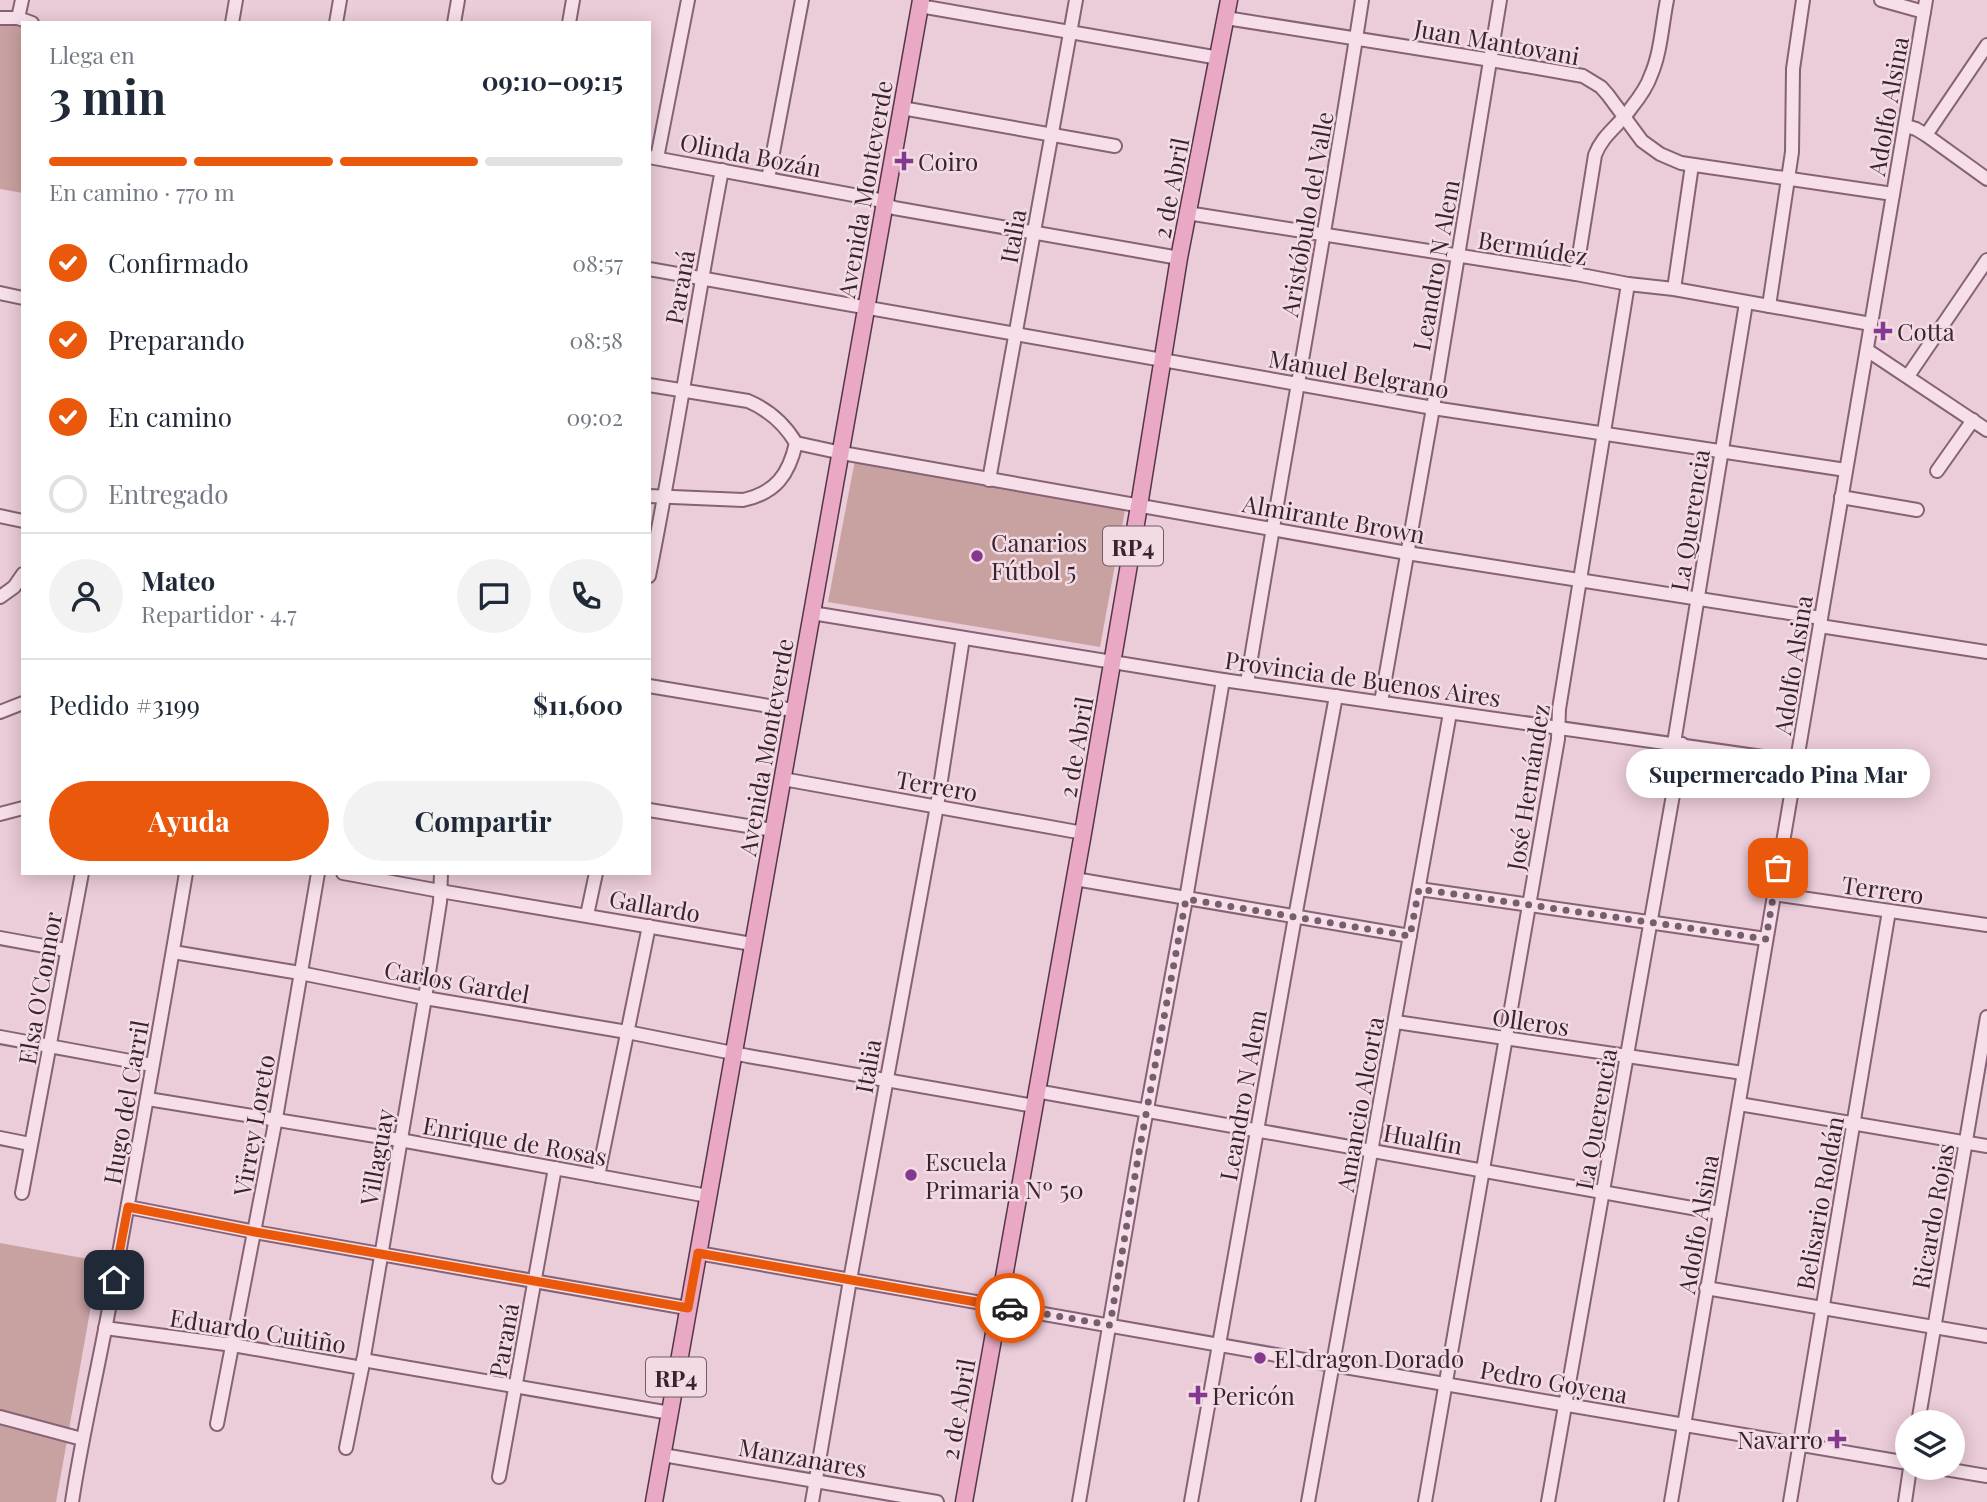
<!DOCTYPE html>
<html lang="es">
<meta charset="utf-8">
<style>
:root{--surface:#fff;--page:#f2f2f3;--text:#1f2937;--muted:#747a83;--line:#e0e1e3;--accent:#ea580c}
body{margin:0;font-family:"Playfair Display",serif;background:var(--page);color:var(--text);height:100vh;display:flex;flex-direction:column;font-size:26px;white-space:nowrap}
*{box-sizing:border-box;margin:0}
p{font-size:23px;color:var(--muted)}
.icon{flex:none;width:38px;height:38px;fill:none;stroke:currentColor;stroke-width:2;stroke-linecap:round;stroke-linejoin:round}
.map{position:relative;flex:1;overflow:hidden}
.drawer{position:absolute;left:21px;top:21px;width:630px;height:854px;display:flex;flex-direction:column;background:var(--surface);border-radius:0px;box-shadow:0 4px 18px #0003}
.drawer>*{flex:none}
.fabs{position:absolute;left:1895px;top:1410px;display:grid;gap:14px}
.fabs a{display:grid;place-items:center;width:70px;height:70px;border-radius:50%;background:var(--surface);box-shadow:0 4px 18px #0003;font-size:35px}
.pin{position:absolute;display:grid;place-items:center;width:60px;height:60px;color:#fff;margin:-30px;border-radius:14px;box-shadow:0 4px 10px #0006}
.courier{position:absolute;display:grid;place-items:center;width:70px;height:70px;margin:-35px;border:5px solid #ea580c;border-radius:50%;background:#fff;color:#222;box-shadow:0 2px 9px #0007}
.bubble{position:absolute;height:49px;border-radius:24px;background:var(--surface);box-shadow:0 4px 18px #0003;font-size:23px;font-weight:700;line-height:49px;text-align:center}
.overview em{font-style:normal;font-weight:700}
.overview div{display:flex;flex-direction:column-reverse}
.overview{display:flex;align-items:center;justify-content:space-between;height:119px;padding:0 28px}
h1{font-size:46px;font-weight:700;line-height:52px}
.bar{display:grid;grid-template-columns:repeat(4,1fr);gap:10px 7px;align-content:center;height:84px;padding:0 28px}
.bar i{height:9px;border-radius:5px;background:var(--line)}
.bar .selected{background:var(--accent)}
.bar p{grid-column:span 4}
.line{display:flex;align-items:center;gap:18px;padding:0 28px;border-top:2px solid var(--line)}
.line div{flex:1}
.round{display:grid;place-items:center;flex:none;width:74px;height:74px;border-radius:37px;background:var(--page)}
ol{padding:0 28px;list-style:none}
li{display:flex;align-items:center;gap:21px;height:77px}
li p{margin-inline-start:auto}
li .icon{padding:7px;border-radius:50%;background:var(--accent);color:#fff;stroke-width:4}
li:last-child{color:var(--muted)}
li i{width:38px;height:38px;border:4px solid var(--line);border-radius:50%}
.button{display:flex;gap:14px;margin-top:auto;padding:14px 28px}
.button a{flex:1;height:80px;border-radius:42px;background:var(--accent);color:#fff;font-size:28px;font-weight:700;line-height:80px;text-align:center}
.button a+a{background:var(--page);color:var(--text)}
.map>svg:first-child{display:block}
.green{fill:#c8a1a1}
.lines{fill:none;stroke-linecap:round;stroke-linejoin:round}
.minor-casing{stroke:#866277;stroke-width:16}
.major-casing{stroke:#553549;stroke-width:19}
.minor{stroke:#f6dfe8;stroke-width:12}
.major{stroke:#e9a9c4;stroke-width:16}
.done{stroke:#775e6c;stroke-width:7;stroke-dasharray:0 12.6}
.route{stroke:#ea580c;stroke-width:9}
.poi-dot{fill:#85388f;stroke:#f3dbe4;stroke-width:2.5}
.labels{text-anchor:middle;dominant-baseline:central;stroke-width:5;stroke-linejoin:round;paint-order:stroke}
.shield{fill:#f3dbe4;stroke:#715a67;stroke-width:2}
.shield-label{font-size:23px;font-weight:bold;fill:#392331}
.street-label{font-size:24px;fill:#392331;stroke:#f3dbe4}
.poi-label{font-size:24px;fill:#392331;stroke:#f3dbe4;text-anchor:start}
</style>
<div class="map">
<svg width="1987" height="1502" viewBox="0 0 1987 1502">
<rect width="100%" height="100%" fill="#ebccd9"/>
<g class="green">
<path d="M0,23L23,25V193L0,189Z"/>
<path d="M855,460L1125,510L1100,647L828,602Z"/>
<path d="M0,1243L99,1261L56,1502H0Z"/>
</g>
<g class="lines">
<defs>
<g id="minor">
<path d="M1881,0L1924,12"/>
<path d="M920,6L1219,58"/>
<path d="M0,18H18L32,23"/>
<path d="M18,18L22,0"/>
<path d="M1226,18L1491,60L1583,76L1601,87L1608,95L1642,141L1660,154L1681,163L1893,194"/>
<path d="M232,23L236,0"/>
<path d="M336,23L340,0"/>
<path d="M454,23L458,0"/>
<path d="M569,23L573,0"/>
<path d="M902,108L1115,146"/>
<path d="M1906,126L1916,129L1926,135L1987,179"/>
<path d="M1926,135L1987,45"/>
<path d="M649,157L875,199L894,208L1179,258"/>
<path d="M657,158L688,0"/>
<path d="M768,179L802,0"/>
<path d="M1187,213L1576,274L1628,284L1674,289L1871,324"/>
<path d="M649,269L1433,408L1846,470"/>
<path d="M1576,274L1595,155C1603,134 1619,126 1631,108C1639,98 1647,87 1651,75C1661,52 1662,24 1667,0"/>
<path d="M1674,289L1692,165"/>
<path d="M0,293L23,298"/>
<path d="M1769,306L1792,152L1793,69L1803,0"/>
<path d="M1867,350L1987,430"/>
<path d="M1908,376L1987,260"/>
<path d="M649,385L748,401C769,410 784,423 796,443L842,453L1407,553L1821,618"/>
<path d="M1937,471L1973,420"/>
<path d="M989,480L1076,0"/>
<path d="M649,496L743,500C776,493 789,474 796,443"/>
<path d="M1841,497L1917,510"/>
<path d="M0,516L23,521"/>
<path d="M649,576C676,441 696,305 722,170"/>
<path d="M0,597L14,587L23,574"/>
<path d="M812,613L1223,680L1910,778"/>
<path d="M1820,626L1987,652"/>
<path d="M1247,683C1284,455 1327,228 1362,0"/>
<path d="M649,686L793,710"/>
<path d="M1381,702L1433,408L1500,0"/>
<path d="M0,712L23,703"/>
<path d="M1674,743L1746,303"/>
<path d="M783,779L1083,833"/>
<path d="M649,810L773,830"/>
<path d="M0,814L23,808"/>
<path d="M343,873L440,891L752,944"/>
<path d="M1075,879L1410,936"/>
<path d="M1419,889L1766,939"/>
<path d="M1774,894L1987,925"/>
<path d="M587,915L596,873"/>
<path d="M0,938L66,950"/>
<path d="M173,952L300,973L425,998L627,1032L748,1056L1034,1106"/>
<path d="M1396,1022L1743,1073"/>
<path d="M0,1037L152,1065"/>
<path d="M1036,1091L1720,1213"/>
<path d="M148,1099L400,1140L708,1196"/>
<path d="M1739,1104L1987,1146"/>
<path d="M0,1138L30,1144"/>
<path d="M598,1176L649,926"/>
<path d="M22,1193L82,873"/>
<path d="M128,1207L255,1232L687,1308"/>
<path d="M698,1253L1333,1365L1908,1463"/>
<path d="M1706,1288L1987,1336"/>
<path d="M105,1328L233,1345L362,1368"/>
<path d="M363,1360L670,1413"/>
<path d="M0,1417L82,1439"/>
<path d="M1918,1423L1987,1017"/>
<path d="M217,1424L276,1118L318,873"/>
<path d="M346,1448L362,1368L425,998L440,902L441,873"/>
<path d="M663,1455L937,1502"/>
<path d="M1939,1468L1987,1476"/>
<path d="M499,1477L555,1168"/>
<path d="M72,1502C82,1435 98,1370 110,1303C136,1160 162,1017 186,873"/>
<path d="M812,1502L850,1280L937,806L963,638"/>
<path d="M1079,1502L1139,1152L1186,899L1223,680"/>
<path d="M1191,1502L1295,917L1336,696"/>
<path d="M1308,1502L1450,713"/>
<path d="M1425,1502L1558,739L1559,709L1628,284"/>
<path d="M1548,1502L1682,744"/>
<path d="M1671,1502L1926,0"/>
<path d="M1790,1502L1889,911"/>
<path d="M1905,1502L1910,1468"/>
</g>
<g id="major">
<path d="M654,1502L921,0"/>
<path d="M964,1502L1083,833L1139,506L1179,258L1229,0"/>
</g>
</defs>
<use href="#minor" class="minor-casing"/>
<use href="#major" class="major-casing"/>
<use href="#minor" class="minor"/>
<use href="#major" class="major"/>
</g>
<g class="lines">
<path class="done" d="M1010,1308L1110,1325L1139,1152L1186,899L1410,936L1419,889L1766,939L1778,868"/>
<path class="route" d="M114,1280L128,1207L255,1232L688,1308L698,1253L1010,1308"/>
</g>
<g class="poi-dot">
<path d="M900.5 150.5h7v7h7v7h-7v7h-7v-7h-7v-7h7z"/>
<path d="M1879.5 320.5h7v7h7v7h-7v7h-7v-7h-7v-7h7z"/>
<circle cx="977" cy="556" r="7"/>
<circle cx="911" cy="1175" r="7"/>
<circle cx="1260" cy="1358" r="7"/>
<path d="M1194.5 1384.5h7v7h7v7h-7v7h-7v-7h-7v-7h7z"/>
<path d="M1833.5 1428.5h7v7h7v7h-7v7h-7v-7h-7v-7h7z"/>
</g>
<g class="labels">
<g class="shield">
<rect x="1103" y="526.5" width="60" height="39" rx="5"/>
<rect x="646" y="1357.5" width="60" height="39" rx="5"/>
</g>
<g class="shield-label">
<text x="1133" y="546">RP4</text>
<text x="676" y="1377">RP4</text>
</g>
<g class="street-label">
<text transform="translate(1497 41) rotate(10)">Juan Mantovani</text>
<text transform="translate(1887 106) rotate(-80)">Adolfo Alsina</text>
<text transform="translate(751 154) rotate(11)">Olinda Bozán</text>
<text transform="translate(1170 188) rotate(-79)">2 de Abril</text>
<text transform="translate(864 189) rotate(-80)">Avenida Monteverde</text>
<text transform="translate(1306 214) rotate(-80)">Aristóbulo del Valle</text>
<text transform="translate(1012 236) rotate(-80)">Italia</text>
<text transform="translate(1533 247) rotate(9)">Bermúdez</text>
<text transform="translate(1435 265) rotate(-80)">Leandro N Alem</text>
<text transform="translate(679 287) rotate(-80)">Paraná</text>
<text transform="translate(1359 373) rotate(10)">Manuel Belgrano</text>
<text transform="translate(1334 518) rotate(10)">Almirante Brown</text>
<text transform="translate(1689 520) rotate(-81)">La Querencia</text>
<text transform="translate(1792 665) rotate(-81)">Adolfo Alsina</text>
<text transform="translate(1363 678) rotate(8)">Provincia de Buenos Aires</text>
<text transform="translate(765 747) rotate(-80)">Avenida Monteverde</text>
<text transform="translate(1075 747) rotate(-80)">2 de Abril</text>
<text transform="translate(937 785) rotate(10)">Terrero</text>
<text transform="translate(1527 787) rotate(-81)">José Hernández</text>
<text transform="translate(1883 889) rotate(8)">Terrero</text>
<text transform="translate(655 905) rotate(10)">Gallardo</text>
<text transform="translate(457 981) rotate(10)">Carlos Gardel</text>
<text transform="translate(39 988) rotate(-80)">Elsa O'Connor</text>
<text transform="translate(1531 1021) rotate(8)">Olleros</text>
<text transform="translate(867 1066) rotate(-80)">Italia</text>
<text transform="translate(1242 1095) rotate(-80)">Leandro N Alem</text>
<text transform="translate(125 1102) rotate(-80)">Hugo del Carril</text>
<text transform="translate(1359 1104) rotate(-80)">Amancio Alcorta</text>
<text transform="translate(1595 1119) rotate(-80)">La Querencia</text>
<text transform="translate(253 1125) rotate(-80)">Virrey Loreto</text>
<text transform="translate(1423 1138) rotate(10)">Hualfin</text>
<text transform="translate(515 1140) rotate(10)">Enrique de Rosas</text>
<text transform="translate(376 1157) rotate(-80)">Villaguay</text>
<text transform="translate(1819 1203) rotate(-80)">Belisario Roldán</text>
<text transform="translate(1932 1216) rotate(-80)">Ricardo Rojas</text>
<text transform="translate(1697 1224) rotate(-80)">Adolfo Alsina</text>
<text transform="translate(258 1330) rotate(9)">Eduardo Cuitiño</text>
<text transform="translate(503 1340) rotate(-80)">Paraná</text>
<text transform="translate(1554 1381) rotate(10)">Pedro Goyena</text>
<text transform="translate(957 1409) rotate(-80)">2 de Abril</text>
<text transform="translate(803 1457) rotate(10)">Manzanares</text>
</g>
<g class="poi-label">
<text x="918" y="161">Coiro</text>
<text x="1897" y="331">Cotta</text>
<text x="991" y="542">Canarios<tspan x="991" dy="28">Fútbol 5</tspan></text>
<text x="925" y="1161">Escuela<tspan x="925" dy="28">Primaria Nº 50</tspan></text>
<text x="1274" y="1358">El dragon Dorado</text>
<text x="1212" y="1395">Pericón</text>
<text x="1823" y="1439" text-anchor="end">Navarro</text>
</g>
</g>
</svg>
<div class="fabs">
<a><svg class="icon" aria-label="layers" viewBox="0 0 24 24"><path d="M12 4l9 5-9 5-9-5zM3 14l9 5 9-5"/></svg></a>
</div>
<div class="pin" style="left:1778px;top:868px;background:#ea580c"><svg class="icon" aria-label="bag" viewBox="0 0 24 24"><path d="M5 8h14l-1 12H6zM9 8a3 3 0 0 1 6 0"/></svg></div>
<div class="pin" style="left:114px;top:1280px;background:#1f2937"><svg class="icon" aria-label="home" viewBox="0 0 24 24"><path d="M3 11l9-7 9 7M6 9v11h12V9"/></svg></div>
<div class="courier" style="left:1010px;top:1308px"><svg class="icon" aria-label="car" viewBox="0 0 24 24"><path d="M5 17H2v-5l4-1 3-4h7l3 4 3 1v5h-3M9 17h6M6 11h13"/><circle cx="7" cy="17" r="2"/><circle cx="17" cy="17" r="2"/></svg></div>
<div class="bubble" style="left:1626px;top:749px;width:304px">Supermercado Pina Mar</div>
<section class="drawer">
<div class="overview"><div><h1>3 min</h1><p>Llega en</p></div><em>09:10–09:15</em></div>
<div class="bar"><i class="selected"></i><i class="selected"></i><i class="selected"></i><i></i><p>En camino · 770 m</p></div>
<ol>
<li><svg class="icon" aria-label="check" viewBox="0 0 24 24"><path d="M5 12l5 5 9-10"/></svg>Confirmado<p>08:57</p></li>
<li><svg class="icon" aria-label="check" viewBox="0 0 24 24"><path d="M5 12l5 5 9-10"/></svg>Preparando<p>08:58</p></li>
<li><svg class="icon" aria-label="check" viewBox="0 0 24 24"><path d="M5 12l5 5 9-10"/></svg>En camino<p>09:02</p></li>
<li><i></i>Entregado</li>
</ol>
<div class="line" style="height:126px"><a class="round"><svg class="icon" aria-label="person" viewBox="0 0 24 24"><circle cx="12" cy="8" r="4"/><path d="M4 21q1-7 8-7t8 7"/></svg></a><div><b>Mateo</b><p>Repartidor · 4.7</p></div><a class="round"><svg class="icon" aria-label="chat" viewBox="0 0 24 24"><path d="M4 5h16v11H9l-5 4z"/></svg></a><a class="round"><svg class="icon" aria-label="phone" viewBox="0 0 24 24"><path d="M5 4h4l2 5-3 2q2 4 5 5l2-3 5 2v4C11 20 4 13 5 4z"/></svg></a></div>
<div class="line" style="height:91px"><div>Pedido #3199</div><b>$11,600</b></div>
<div class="button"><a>Ayuda</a><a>Compartir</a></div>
</section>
</div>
